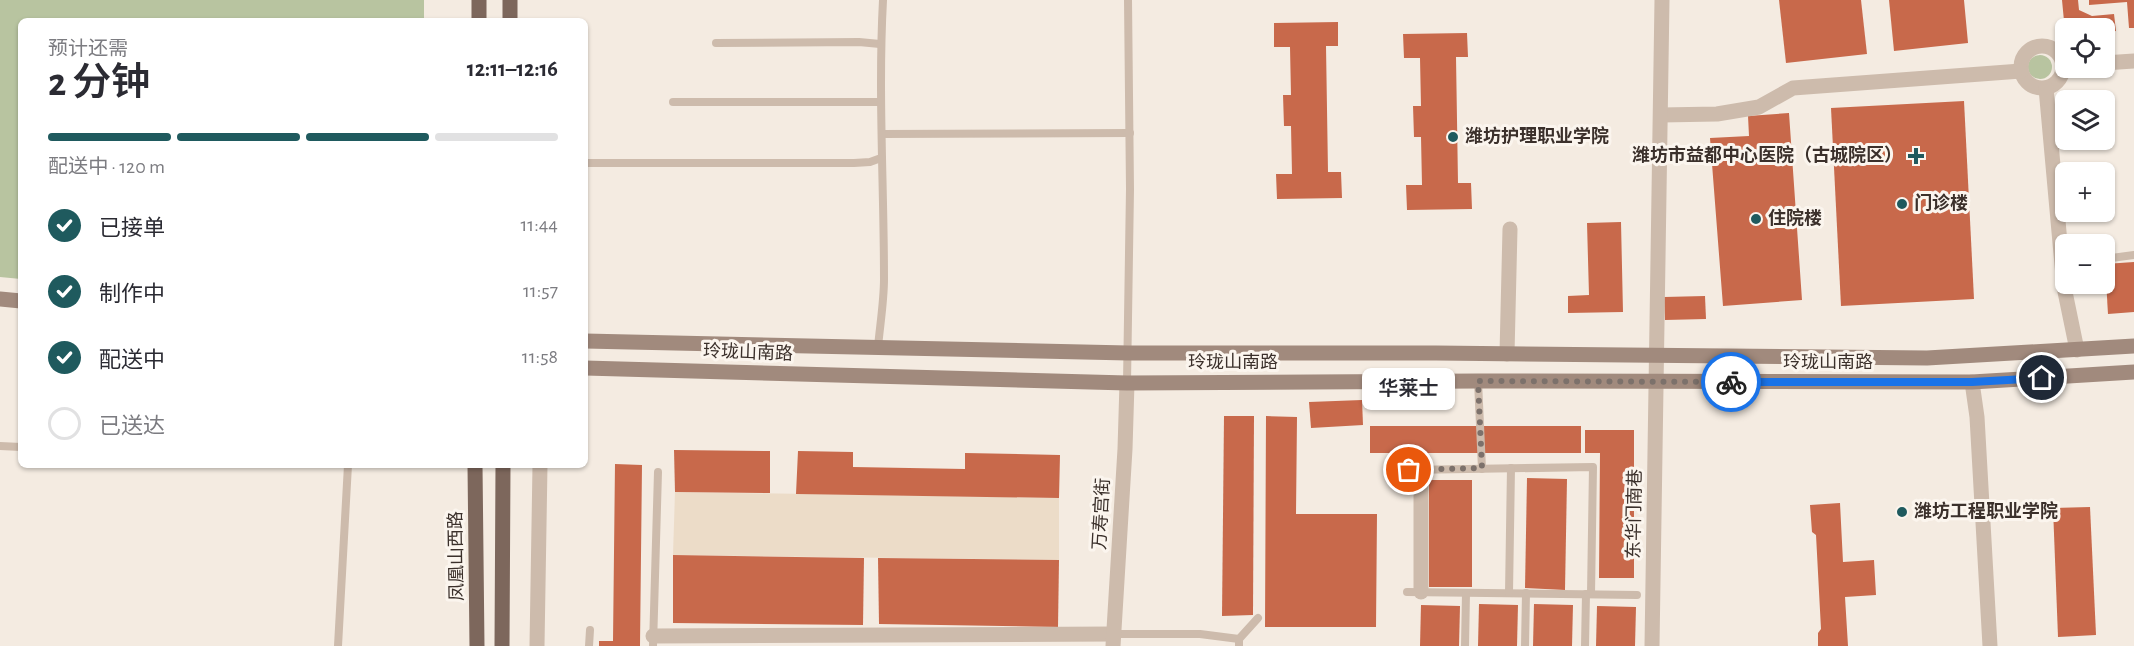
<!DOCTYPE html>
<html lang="zh">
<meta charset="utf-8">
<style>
:root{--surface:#fff;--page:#f2f2f3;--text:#2b2b33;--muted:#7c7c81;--line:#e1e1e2;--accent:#1f5a5e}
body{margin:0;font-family:"Alegreya Sans","Noto Sans SC",sans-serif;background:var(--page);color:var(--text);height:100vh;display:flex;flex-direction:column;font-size:22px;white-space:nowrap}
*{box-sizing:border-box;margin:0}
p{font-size:20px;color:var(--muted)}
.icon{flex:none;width:33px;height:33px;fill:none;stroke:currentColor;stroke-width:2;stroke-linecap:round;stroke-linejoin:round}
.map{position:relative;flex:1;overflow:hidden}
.drawer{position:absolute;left:18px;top:18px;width:570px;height:450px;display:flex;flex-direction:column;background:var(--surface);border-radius:9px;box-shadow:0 2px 4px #0004}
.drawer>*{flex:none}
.fabs{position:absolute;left:2055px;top:18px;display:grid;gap:12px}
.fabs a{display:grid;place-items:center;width:60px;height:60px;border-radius:9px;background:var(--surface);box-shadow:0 2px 4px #0004;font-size:30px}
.pin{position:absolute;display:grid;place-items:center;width:51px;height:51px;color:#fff;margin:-26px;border:3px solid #fff;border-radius:50%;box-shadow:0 2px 6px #0007}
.courier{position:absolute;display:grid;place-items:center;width:60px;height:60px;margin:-30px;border:4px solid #1a73e8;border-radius:50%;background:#fff;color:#222;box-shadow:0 2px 8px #0007}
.bubble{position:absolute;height:42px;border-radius:9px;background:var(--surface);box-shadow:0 2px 4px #0004;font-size:20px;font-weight:600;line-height:42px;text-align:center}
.head em{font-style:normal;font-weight:600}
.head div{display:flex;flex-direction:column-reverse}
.head{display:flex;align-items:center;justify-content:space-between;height:102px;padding:0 30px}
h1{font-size:39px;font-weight:600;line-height:45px}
.bar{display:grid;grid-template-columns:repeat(4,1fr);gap:9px 6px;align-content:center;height:72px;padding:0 30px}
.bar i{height:8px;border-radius:4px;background:var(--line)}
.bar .current{background:var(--accent)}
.bar p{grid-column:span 4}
ol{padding:0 30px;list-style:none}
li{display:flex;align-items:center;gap:18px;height:66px}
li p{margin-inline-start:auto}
li .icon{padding:6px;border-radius:50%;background:var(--accent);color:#fff;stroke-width:4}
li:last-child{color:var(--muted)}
li i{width:33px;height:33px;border:3px solid var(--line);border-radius:50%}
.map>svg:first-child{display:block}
.green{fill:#b8c4a0}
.plaza{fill:#ecdcc8}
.building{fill:#c8694b}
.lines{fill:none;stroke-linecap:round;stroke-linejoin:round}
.lane{stroke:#cdbbac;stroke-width:8}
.street{stroke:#cdbbac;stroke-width:15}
.secondary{stroke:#a18a7d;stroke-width:15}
.primary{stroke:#7d675c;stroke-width:15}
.done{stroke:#7c716b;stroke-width:6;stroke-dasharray:0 10.8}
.route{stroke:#1a73e8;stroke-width:8}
.poi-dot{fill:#1f5a5e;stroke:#fbf5ee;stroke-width:2}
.labels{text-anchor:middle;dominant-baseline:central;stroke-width:6;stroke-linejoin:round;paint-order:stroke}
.poi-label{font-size:18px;font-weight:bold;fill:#3b302b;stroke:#fbf5ee;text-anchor:start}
.street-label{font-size:18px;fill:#3b302b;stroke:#fbf5ee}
</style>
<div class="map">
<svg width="2134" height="646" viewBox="0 0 2134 646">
<rect width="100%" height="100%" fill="#f4ebe1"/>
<g class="green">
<path d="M0,0H424V21H21V279L0,277Z"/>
<circle cx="2040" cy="67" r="12"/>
</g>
<path class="plaza" d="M675,492L1059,498V560L673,555Z"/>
<g class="building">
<path d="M1779,0H1861L1867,54L1786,63Z"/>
<path d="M1889,0H1964L1968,43L1894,51Z"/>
<path d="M2062,0H2078L2079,10L2092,16L2114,14L2116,31L2104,33V28H2072L2064,21Z"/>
<path d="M2089,0H2134V28H2129L2127,2L2089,5Z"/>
<path d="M1338,22V46H1326L1328,172H1341L1342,198L1277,199L1276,174H1292L1291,126H1284L1283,95H1291L1290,47H1274V23Z"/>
<path d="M1467,33L1468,57H1456L1458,183H1471L1472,209L1407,210L1406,185H1422L1421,137H1414L1413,106H1421L1420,58H1404L1403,34Z"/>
<path d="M1964,101L1974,299L1841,306L1831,108Z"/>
<path d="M1789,113L1802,300L1723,306L1710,138L1749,136L1748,116Z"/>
<path d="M1621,222L1623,312L1568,313V296L1589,295L1587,223Z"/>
<path d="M2134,262V312L2108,314L2105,264Z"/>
<path d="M1705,296L1706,319L1665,320L1664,297Z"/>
<path d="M1362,400L1363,425L1311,428L1309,402Z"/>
<path d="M1224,416H1254L1253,615L1222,616Z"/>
<path d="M1266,416L1297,417L1296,514H1377L1376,627H1265Z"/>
<rect x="1370" y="426" width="211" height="27"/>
<path d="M1585,430H1634V578H1599L1600,453H1585Z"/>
<path d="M674,450L770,451V493L675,492Z"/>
<path d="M798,451L853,452V467L965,469V453L1060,455L1059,498L796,494Z"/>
<path d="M615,464L642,465L640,646H599V641H613Z"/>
<path d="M1527,478L1567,479L1565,590L1525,588Z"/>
<rect x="1429" y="480" width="43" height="107"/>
<path d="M1840,503L1843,562L1874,560L1876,595L1845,597L1848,646H1818V633L1821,629L1816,535L1812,532L1810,505Z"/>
<path d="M2090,507L2096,635L2058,637L2053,508Z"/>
<path d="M673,555L864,558L863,625L673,623Z"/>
<path d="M878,558L1059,560L1058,627L879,624Z"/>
<path d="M1479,604L1518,605L1517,646H1478Z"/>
<path d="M1534,604L1573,605L1572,646H1533Z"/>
<path d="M1421,605L1460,606L1459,646H1420Z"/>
<path d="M1597,606L1636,607L1635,646H1596Z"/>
</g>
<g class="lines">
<g class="lane">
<path d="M716,43L859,42L880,44"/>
<path d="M673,102H881"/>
<path d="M882,134L1130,133"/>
<path d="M585,163H854L870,162L881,158"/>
<path d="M2104,259L2134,255"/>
<path d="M878,347C880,325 884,301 884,279C884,186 878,93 883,0"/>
<path d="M1478,381L1482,469"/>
<path d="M1127,383L1130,189L1128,0"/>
<path d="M0,446L21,447"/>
<path d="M1409,470L1593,467L1591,594"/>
<path d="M1407,592L1637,595"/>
<path d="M1509,593L1511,468"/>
<path d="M1114,634H1200L1239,639"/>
<path d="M338,646L348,465"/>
<path d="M589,646L590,630"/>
<path d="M653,646L658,472"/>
<path d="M1239,646V639L1258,618"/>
<path d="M1465,646L1466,593"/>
<path d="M1525,646L1526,593"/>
<path d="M1585,646L1586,594"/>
</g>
<g class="street">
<circle cx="2042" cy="67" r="21"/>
<path d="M2104,63L2134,61"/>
<path d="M2046,88L2064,287L2077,350"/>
<path d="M1661,115L1717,114L1759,107L1793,88L2021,71"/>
<path d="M1507,354L1510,229"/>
<path d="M1972,382L1977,417L1990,646"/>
<path d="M1421,469V592"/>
<path d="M653,636L1114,634"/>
<path d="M537,646L540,465"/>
<path d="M1113,646L1125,449L1127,383"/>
<path d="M1652,646L1662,0"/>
</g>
<g class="secondary">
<path d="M0,299L21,301"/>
<path d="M585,341L1128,353H1436L1927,358L2134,346"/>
<path d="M585,368L1127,383L1478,381L1972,382L2134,372"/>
</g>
<g class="primary">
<path d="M479,21V0"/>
<path d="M510,21V0"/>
<path d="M475,465L477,646"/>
<path d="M502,646L503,465"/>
</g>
</g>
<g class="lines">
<path class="done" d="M1409,470L1482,468L1478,381L1731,382"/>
<path class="route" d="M1731,382H1972L2042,378"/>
</g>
<g class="poi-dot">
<circle cx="1453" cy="137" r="6"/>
<path d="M1913 147h6v6h6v6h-6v6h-6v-6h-6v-6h6z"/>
<circle cx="1902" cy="204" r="6"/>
<circle cx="1756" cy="219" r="6"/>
<circle cx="1902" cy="512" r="6"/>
</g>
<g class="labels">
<g class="poi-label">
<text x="1465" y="137">潍坊护理职业学院</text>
<text x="1902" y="156" text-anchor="end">潍坊市益都中心医院（古城院区）</text>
<text x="1914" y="204">门诊楼</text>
<text x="1768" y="219">住院楼</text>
<text x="1914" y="512">潍坊工程职业学院</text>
</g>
<g class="street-label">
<text transform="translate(748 353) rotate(2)">玲珑山南路</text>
<text x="1233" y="363">玲珑山南路</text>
<text x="1828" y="363">玲珑山南路</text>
<text transform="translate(1102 514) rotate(-87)">万寿宫街</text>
<text transform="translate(1635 514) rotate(-89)">东华门南巷</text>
<text transform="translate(457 556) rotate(-91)">凤凰山西路</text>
</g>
</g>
</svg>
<div class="fabs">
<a><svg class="icon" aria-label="locate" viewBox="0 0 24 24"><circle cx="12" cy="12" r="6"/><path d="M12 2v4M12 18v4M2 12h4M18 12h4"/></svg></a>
<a><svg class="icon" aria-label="layers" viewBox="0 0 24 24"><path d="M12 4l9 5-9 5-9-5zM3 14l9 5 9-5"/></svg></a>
<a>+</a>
<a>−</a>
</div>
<div class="pin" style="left:1409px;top:470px;background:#ea580c"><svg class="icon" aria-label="bag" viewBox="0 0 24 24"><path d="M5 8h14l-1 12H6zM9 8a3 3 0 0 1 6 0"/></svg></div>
<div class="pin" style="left:2042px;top:378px;background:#1f2937"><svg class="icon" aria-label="home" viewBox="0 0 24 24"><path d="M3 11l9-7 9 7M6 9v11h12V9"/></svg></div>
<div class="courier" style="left:1731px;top:382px"><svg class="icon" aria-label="bike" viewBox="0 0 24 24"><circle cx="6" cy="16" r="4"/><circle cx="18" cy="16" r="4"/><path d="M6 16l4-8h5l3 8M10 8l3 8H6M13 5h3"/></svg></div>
<div class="bubble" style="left:1362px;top:368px;width:93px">华莱士</div>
<section class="drawer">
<div class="head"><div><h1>2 分钟</h1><p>预计还需</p></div><em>12:11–12:16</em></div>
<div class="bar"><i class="current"></i><i class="current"></i><i class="current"></i><i></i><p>配送中 · 120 m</p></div>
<ol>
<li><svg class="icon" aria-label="check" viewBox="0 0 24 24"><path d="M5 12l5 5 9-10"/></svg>已接单<p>11:44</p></li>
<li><svg class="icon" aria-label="check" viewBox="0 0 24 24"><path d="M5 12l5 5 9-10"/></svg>制作中<p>11:57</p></li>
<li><svg class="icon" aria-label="check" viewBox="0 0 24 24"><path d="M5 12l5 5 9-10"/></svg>配送中<p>11:58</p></li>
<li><i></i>已送达</li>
</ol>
</section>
</div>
